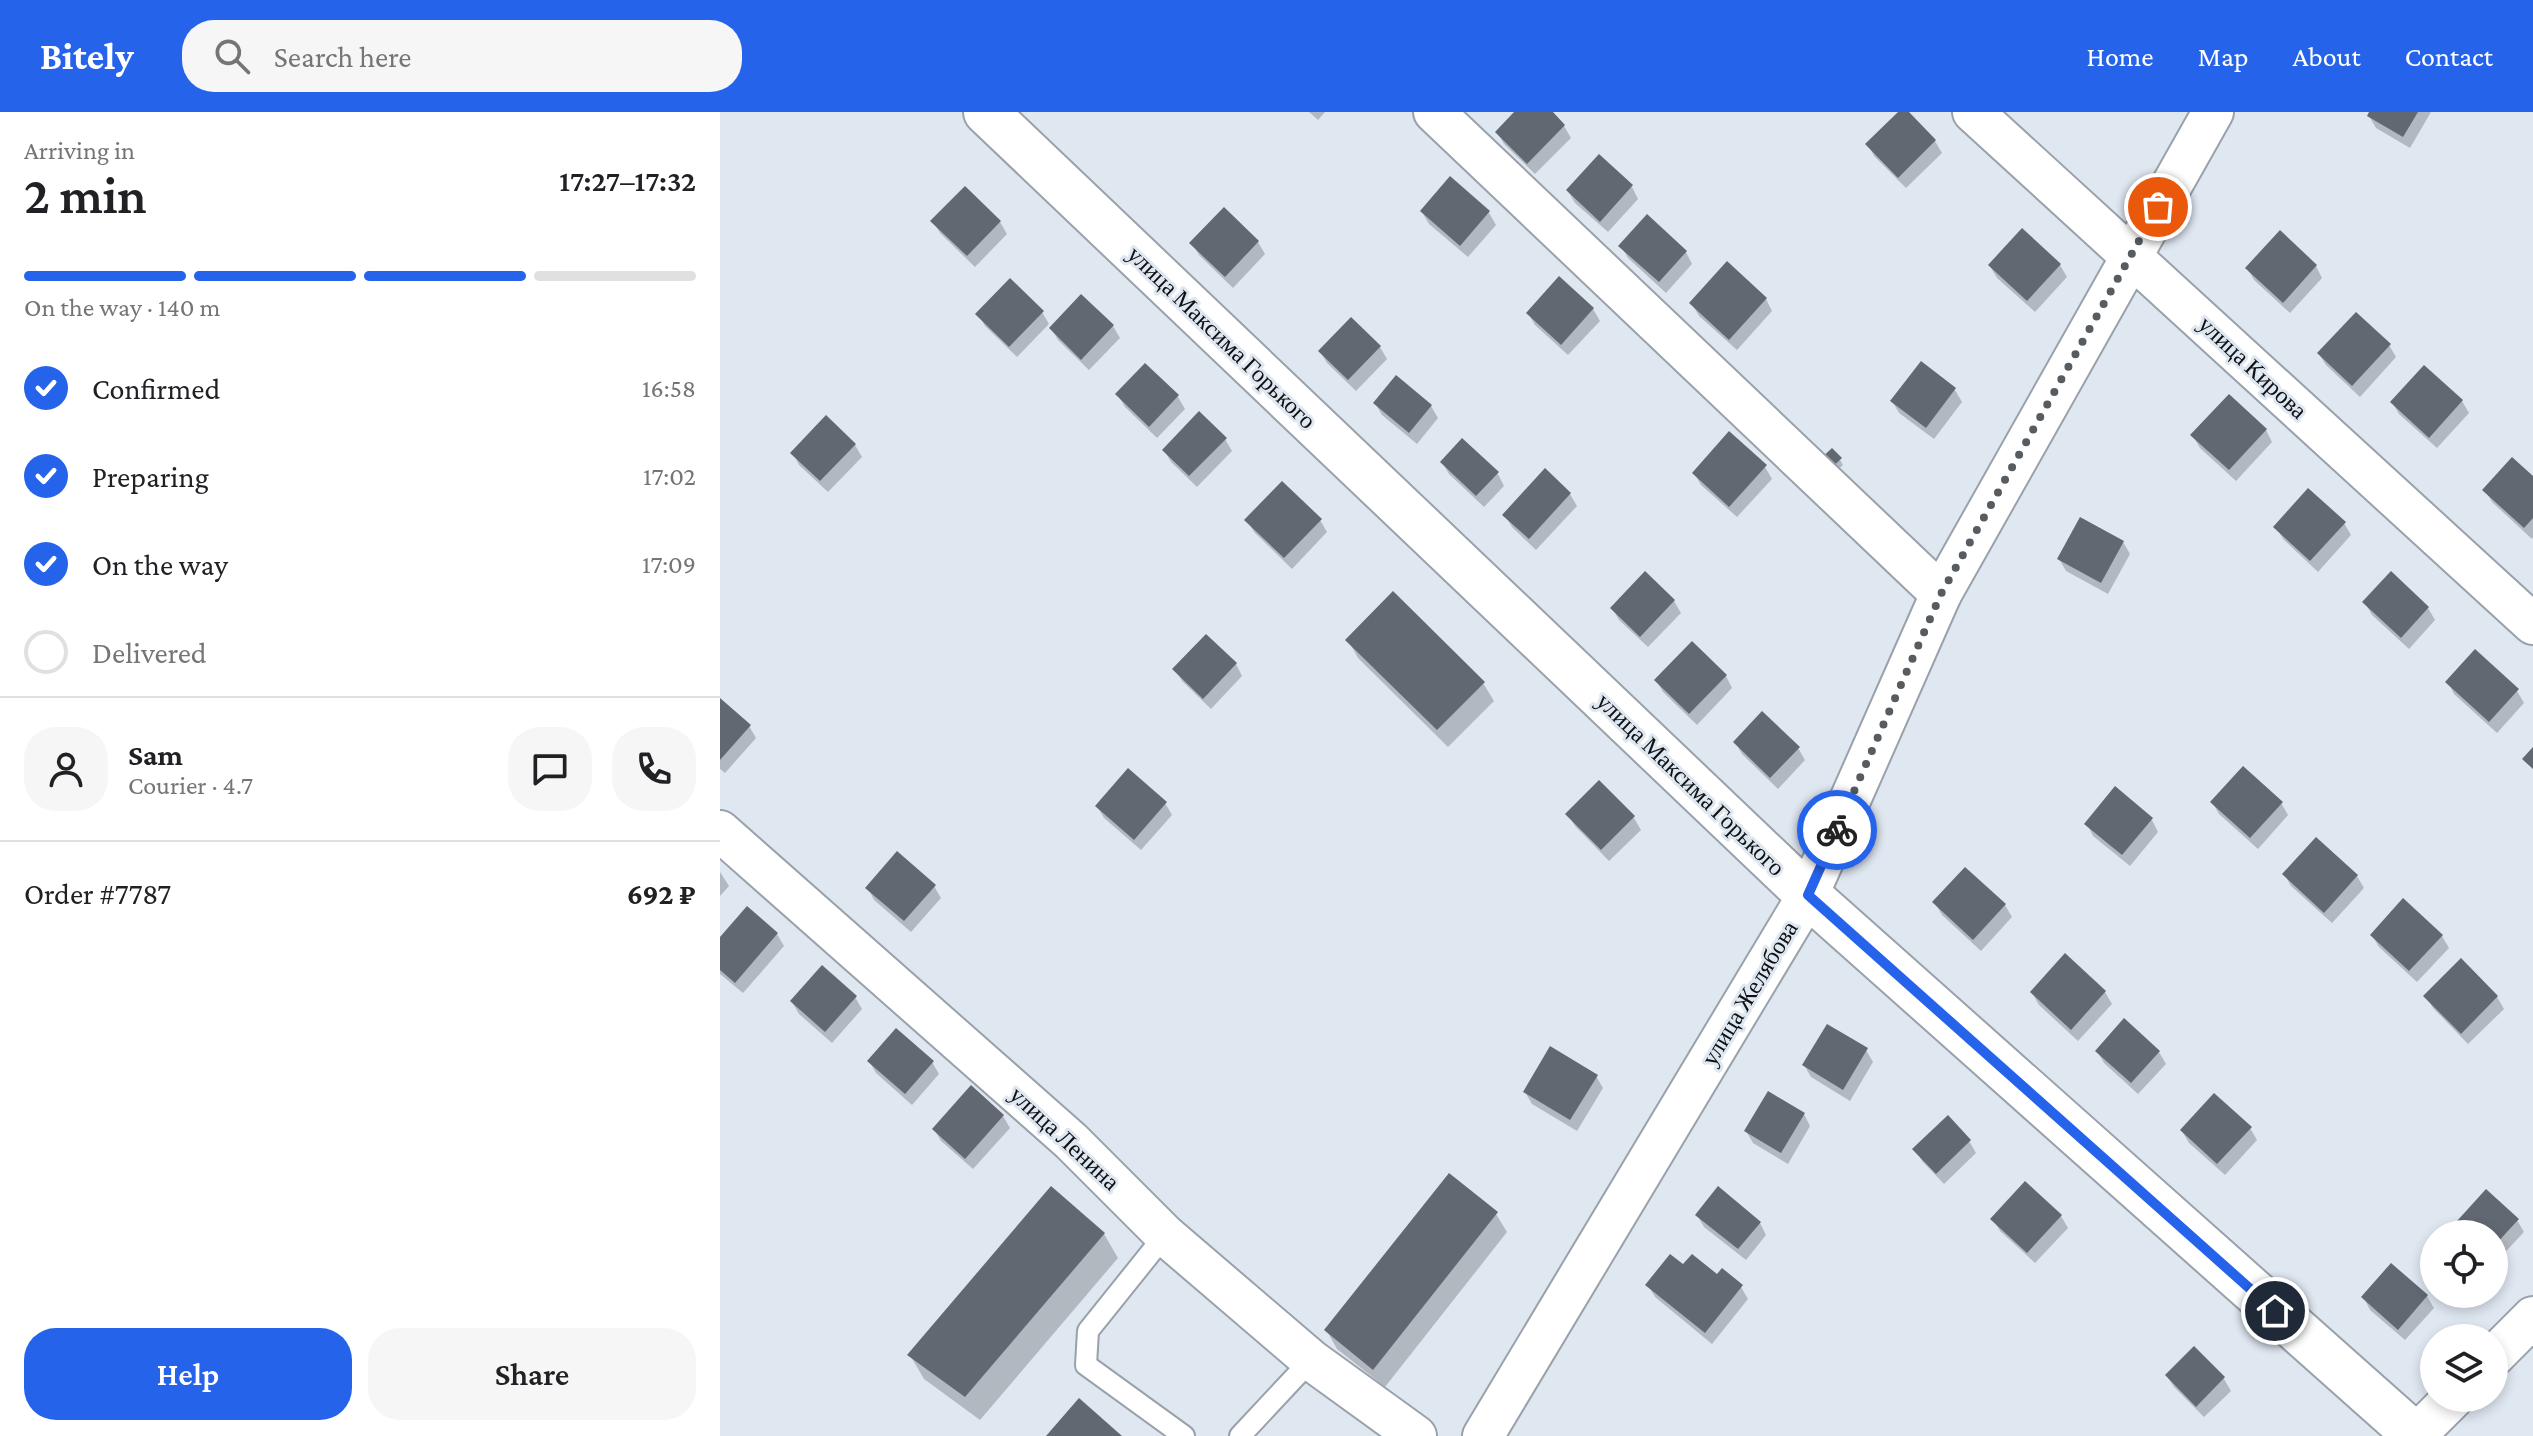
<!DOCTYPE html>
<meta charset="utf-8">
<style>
:root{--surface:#fff;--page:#f6f6f6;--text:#202124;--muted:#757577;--line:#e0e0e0;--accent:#2563eb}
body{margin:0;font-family:"Crimson Pro",serif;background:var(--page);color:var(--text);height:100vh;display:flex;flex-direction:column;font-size:30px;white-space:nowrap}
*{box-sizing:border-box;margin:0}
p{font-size:26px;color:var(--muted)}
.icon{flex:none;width:44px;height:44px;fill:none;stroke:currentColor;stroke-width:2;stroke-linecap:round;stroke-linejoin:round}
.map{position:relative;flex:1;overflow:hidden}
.sheet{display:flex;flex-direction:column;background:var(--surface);width:720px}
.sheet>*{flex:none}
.controls{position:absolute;left:1700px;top:1108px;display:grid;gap:16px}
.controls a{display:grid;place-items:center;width:88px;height:88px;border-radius:50%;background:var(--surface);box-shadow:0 4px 12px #0003;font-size:40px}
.pin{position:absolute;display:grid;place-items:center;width:68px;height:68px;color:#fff;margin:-34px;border:4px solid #fff;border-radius:50%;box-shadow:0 2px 8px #0007}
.courier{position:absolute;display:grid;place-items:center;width:80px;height:80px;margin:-40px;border:6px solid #2563eb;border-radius:50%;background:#fff;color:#222;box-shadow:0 2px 10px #0007}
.overview em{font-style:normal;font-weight:600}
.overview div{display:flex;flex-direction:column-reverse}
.overview{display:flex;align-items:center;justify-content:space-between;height:136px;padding:0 24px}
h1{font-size:52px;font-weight:600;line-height:60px}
.bar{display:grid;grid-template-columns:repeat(4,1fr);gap:12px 8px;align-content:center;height:96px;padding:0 24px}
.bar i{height:10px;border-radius:6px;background:var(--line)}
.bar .active{background:var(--accent)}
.bar p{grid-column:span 4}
.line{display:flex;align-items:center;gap:20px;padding:0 24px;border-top:2px solid var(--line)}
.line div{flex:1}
.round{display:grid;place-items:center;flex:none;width:84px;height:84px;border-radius:32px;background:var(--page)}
ol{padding:0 24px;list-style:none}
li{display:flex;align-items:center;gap:24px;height:88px}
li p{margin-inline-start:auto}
li .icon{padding:8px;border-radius:50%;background:var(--accent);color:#fff;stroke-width:4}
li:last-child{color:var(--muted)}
li i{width:44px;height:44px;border:4px solid var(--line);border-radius:50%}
.button{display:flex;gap:16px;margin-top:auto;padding:16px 24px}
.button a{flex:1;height:92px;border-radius:32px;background:var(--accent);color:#fff;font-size:32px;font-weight:600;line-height:92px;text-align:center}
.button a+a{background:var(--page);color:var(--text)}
header{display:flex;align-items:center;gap:48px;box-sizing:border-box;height:112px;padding:0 40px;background:var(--accent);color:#fff}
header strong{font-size:38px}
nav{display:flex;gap:44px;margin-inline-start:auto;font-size:28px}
.search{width:560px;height:72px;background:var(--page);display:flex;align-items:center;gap:20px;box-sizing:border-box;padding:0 28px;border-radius:32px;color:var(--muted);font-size:30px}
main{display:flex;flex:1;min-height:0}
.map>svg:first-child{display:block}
.shadow{fill:#0003}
.building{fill:#616871}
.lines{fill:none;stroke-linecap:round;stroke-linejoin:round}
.service-casing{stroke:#99a1aa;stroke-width:24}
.minor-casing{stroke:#99a1aa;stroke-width:44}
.tertiary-casing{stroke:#99a1aa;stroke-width:48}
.service{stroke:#fff;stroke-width:20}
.minor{stroke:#fff;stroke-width:40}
.tertiary{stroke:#fff;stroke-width:44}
.done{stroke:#575c61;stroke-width:8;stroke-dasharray:0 14.4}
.route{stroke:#2563eb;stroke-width:10}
.labels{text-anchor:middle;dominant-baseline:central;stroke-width:6;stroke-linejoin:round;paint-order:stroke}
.street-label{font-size:24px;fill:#0e1114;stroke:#dfe7f1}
</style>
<header>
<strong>Bitely</strong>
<div class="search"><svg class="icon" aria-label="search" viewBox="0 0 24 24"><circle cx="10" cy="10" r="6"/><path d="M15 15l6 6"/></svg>Search here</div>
<nav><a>Home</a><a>Map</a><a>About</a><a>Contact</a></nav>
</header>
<main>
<section class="sheet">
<div class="overview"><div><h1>2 min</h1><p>Arriving in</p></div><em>17:27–17:32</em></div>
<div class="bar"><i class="active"></i><i class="active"></i><i class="active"></i><i></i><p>On the way · 140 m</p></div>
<ol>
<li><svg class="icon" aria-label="check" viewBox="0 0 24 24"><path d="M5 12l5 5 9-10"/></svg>Confirmed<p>16:58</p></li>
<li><svg class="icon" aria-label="check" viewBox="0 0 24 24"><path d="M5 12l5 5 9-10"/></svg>Preparing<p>17:02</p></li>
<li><svg class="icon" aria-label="check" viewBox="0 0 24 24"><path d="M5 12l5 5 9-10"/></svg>On the way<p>17:09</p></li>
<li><i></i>Delivered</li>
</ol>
<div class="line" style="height:144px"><a class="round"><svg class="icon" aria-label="person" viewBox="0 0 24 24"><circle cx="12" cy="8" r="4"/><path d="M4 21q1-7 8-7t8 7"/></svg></a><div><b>Sam</b><p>Courier · 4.7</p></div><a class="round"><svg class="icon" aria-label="chat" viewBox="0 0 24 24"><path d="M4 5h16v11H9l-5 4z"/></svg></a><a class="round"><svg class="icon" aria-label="phone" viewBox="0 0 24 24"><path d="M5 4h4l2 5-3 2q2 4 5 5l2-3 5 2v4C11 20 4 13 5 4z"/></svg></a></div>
<div class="line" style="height:104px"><div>Order #7787</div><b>692 ₽</b></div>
<div class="button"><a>Help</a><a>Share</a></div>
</section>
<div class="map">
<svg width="1813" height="1324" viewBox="0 0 1813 1324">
<rect width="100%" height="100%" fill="#dfe7f1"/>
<g class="shadow">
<path d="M589,0H605L598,8Z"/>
<path d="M797,0H830L844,14L851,26L815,62L784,32L777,20Z"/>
<path d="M1181,0H1186L1215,29L1222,41L1186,76L1154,44L1148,32Z"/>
<path d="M1651,0H1711L1690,36L1656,16L1649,4Z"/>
<path d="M730,67L769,101L776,113L748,145L709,112L702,100Z"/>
<path d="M912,75L918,87L888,120L855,91L848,79Z"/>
<path d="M504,98L538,130L545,142L513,176L479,143L472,131Z"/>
<path d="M213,109L280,110L287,122L255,155L220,121Z"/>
<path d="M901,134L966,140L972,152L946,181L908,146Z"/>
<path d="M1340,153L1347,165L1315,200L1277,166L1270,154Z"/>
<path d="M1596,154L1602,166L1570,201L1534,168L1527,156Z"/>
<path d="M1046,187L1052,199L1017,238L979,204L972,192Z"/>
<path d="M873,197L880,209L848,243L815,213L808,201Z"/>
<path d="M322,200L329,212L297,245L265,214L258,202Z"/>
<path d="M393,214L400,226L369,258L338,228L331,216Z"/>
<path d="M1669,233L1676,245L1640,285L1606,253L1599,242Z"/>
<path d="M660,235L667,247L636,279L607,251L600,239Z"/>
<path d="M1201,252L1235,278L1242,290L1214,327L1179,301L1172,289Z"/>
<path d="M425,254L458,285L465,297L437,326L405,295L398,283Z"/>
<path d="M1705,255L1742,289L1749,301L1717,336L1679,302L1672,290Z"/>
<path d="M655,291L711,294L718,306L697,332L662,303Z"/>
<path d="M1546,318L1552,330L1516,369L1480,336L1473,324Z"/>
<path d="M505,327L512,339L477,375L451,350L444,338Z"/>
<path d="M135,333L142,345L108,380L79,353L73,341Z"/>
<path d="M1120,348L1123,353L1111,364L1103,355Z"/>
<path d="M722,350L778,362L784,374L764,395L729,362Z"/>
<path d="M1045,355L1052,367L1017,405L981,373L974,361Z"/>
<path d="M1813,367V425L1812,427L1772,390L1765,378Z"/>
<path d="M850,382L857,394L816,438L792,415L785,403Z"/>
<path d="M527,408H600L607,420L572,457L534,420Z"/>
<path d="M1624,411L1631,423L1598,460L1563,427L1556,415Z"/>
<path d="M1403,430L1410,442L1388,482L1346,459L1339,447Z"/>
<path d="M954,489L961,501L928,535L899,508L892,496Z"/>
<path d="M1645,491L1708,496L1715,508L1689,537L1652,503Z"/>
<path d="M628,528L763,571L774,589L728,635L638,546Z"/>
<path d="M516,552L522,564L491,597L462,569L455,557Z"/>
<path d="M1006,564L1012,576L977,613L943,580L936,568Z"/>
<path d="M1728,570L1797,579L1804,591L1777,621L1734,582Z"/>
<path d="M0,589L29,614L36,626L5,661L0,657Z"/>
<path d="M1015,630L1078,636L1085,648L1058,677L1022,642Z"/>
<path d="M879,671L914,706L921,718L889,749L855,714L848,702Z"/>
<path d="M1492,690L1561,691L1568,703L1538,737L1499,702Z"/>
<path d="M445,691L452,703L421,738L384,706L377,694Z"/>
<path d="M1432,708L1438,720L1410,754L1373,724L1367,712Z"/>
<path d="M0,760L9,774L0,784Z"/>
<path d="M1564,762L1637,764L1644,776L1612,811L1571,774Z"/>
<path d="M214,774L221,786L191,820L154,788L148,776Z"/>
<path d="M1215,791L1285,793L1292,805L1261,839L1222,803Z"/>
<path d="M57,822L64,834L23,881L0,862V828Z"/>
<path d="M1652,823L1722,824L1729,836L1697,870L1659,835Z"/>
<path d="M1385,880L1392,892L1358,929L1319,893L1312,881Z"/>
<path d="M1706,884L1777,885L1784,897L1748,932L1713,896Z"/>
<path d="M135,885L142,897L112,931L79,902L72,890Z"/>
<path d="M1146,938L1153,950L1130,989L1091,965L1084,953Z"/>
<path d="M1377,939L1439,940L1446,952L1418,982L1384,951Z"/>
<path d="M149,949L212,950L219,962L192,993L156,961Z"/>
<path d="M876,964L883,976L857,1019L812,992L805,980Z"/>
<path d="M1084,1002L1090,1014L1068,1052L1033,1031L1026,1019Z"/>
<path d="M283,1004L290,1016L253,1057L221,1029L214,1017Z"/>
<path d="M1530,1016L1537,1028L1505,1063L1469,1031L1462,1019Z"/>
<path d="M1249,1029L1256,1041L1224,1072L1202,1049L1195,1037Z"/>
<path d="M776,1102L787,1120L665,1275L617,1237L607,1219Z"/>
<path d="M977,1103L1040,1111L1046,1123L1026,1148L984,1115Z"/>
<path d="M1341,1104L1348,1116L1315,1151L1280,1119L1273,1107Z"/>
<path d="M1797,1108L1804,1120L1777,1149L1774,1146V1122H1748L1740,1109Z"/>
<path d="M384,1122L398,1146L260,1308L204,1267L190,1243Z"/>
<path d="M1671,1154L1707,1184L1714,1196L1685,1228L1650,1198L1644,1186Z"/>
<path d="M963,1155L997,1164L1021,1175L1028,1187L992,1232L935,1185L928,1173Z"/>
<path d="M1474,1237L1504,1267L1511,1279L1484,1305L1454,1275L1447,1264Z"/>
</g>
<g class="building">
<path d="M794,0H833L845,13L807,52L775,20Z"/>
<path d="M1178,0H1189L1216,28L1178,66L1145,32Z"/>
<path d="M1649,0H1698L1683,25L1647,4Z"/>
<path d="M879,42L913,73L880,110L846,78Z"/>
<path d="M730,64L770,99L740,134L700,99Z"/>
<path d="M245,74L281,109L247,144L210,109Z"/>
<path d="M504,95L539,129L505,165L469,131Z"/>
<path d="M927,102L967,139L939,170L898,134Z"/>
<path d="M1302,116L1341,152L1307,189L1268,153Z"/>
<path d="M1560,118L1597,153L1563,191L1525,156Z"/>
<path d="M1007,149L1047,186L1009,228L969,191Z"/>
<path d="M839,164L874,196L841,233L806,201Z"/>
<path d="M290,166L324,199L289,235L255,202Z"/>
<path d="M361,182L394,213L361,248L329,216Z"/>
<path d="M1636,200L1671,232L1632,274L1597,241Z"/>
<path d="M631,205L661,234L628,268L598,239Z"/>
<path d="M1201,249L1236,276L1206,316L1170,289Z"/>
<path d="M425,251L459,283L429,315L395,282Z"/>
<path d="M1704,253L1743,288L1709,326L1670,290Z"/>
<path d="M676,263L712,293L689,321L653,291Z"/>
<path d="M1509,282L1547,317L1509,358L1470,323Z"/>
<path d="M479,299L507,326L469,364L442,338Z"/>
<path d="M106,303L136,332L100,369L70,341Z"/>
<path d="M1009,319L1047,353L1009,395L972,361Z"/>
<path d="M742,326L779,360L756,384L720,350Z"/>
<path d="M1112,336L1122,346L1107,360L1098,349Z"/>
<path d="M1792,345L1813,364V406L1804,416L1762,378Z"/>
<path d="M825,356L851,381L809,427L782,403Z"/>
<path d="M562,369L602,407L564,446L524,408Z"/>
<path d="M1588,376L1626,410L1590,449L1553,415Z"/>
<path d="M1360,405L1404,429L1381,471L1337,447Z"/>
<path d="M925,459L955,488L920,525L890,496Z"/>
<path d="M1671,459L1709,495L1681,526L1642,490Z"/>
<path d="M673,479L765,570L717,618L625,528Z"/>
<path d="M486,522L517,551L483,587L452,557Z"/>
<path d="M972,529L1007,563L969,602L934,568Z"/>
<path d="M1755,537L1799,577L1769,610L1725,570Z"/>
<path d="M0,586L31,613L0,648Z"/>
<path d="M1042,599L1080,635L1050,666L1013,630Z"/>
<path d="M1813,635V657L1802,647Z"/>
<path d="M1523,654L1563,690L1530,726L1490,690Z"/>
<path d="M408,656L447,690L414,728L375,694Z"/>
<path d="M879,668L915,704L881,738L845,702Z"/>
<path d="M1395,674L1433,706L1402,743L1364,712Z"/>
<path d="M1596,725L1638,763L1604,801L1562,762Z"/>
<path d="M177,739L216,773L184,809L145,776Z"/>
<path d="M1245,755L1286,792L1253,828L1212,790Z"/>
<path d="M1683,786L1723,823L1689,859L1650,823Z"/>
<path d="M27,794L58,821L15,871L0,858V825Z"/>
<path d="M1345,841L1386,879L1351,918L1310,880Z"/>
<path d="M1741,846L1778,884L1741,922L1703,884Z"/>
<path d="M102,853L137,884L105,920L70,889Z"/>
<path d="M1404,906L1440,939L1411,971L1375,939Z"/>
<path d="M1107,912L1148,936L1123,978L1082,953Z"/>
<path d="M176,916L214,949L185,982L147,949Z"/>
<path d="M830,934L878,963L850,1008L803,980Z"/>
<path d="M251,973L284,1003L245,1047L212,1017Z"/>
<path d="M1048,979L1085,1001L1061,1041L1024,1019Z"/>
<path d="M1494,981L1532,1015L1497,1052L1460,1018Z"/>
<path d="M1228,1003L1251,1028L1216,1062L1192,1037Z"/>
<path d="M729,1061L778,1100L653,1258L604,1218Z"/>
<path d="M1305,1069L1342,1103L1307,1141L1270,1107Z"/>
<path d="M331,1074L385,1121L245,1285L187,1243Z"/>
<path d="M998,1074L1041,1110L1018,1137L975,1103Z"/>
<path d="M1766,1077L1799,1107L1774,1134V1122H1752L1737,1109Z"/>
<path d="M950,1142L963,1152L972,1142L997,1162L1002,1156L1023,1173L985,1221L925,1173Z"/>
<path d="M1671,1151L1708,1183L1678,1218L1641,1185Z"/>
<path d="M1474,1234L1505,1265L1476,1295L1445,1263Z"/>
<path d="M359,1286L402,1324H326Z"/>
</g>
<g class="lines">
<defs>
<g id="service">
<path d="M445,1123L368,1219L366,1253L464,1324"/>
<path d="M520,1324L591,1248"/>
</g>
<g id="minor">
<path d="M714,0L1221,482"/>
<path d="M1253,0L1813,512"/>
<path d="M0,719L351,1029L445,1123L591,1248L696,1324"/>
<path d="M1774,1244L1813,1205"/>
<path d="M763,1324L1088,783L1221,482L1493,0"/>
<path d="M1695,1324L1733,1286"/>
</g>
<path id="tertiary" d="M266,0L1088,783L1696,1324"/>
</defs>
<use href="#service" class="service-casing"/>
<use href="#minor" class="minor-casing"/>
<use href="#tertiary" class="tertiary-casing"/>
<use href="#service" class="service"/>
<use href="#minor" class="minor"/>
<use href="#tertiary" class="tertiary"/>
</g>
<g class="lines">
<path class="done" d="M1117,718L1221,482L1438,95"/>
<path class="route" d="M1117,718L1088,783L1555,1199"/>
</g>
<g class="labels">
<g class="street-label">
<text transform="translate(502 225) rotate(44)">улица Максима Горького</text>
<text transform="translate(1533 255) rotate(43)">улица Кирова</text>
<text transform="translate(971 672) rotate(44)">улица Максима Горького</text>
<text transform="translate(1029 881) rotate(-59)">улица Желябова</text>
<text transform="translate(345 1026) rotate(43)">улица Ленина</text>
</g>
</g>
</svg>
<div class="controls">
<a><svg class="icon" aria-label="locate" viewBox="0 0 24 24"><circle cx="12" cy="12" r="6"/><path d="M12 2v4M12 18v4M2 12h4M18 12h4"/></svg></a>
<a><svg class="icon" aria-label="layers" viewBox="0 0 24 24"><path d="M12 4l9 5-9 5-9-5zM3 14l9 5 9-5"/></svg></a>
</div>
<div class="pin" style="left:1438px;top:95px;background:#ea580c"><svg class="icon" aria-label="bag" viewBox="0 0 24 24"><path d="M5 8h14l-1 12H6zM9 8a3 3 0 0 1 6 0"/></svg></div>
<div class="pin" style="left:1555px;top:1199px;background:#1f2937"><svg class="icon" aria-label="home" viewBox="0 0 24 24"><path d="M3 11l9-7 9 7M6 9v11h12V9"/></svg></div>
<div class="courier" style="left:1117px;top:718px"><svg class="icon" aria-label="bike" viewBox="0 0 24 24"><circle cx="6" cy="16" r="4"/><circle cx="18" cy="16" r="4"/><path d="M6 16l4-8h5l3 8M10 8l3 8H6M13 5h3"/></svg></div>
</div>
</main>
